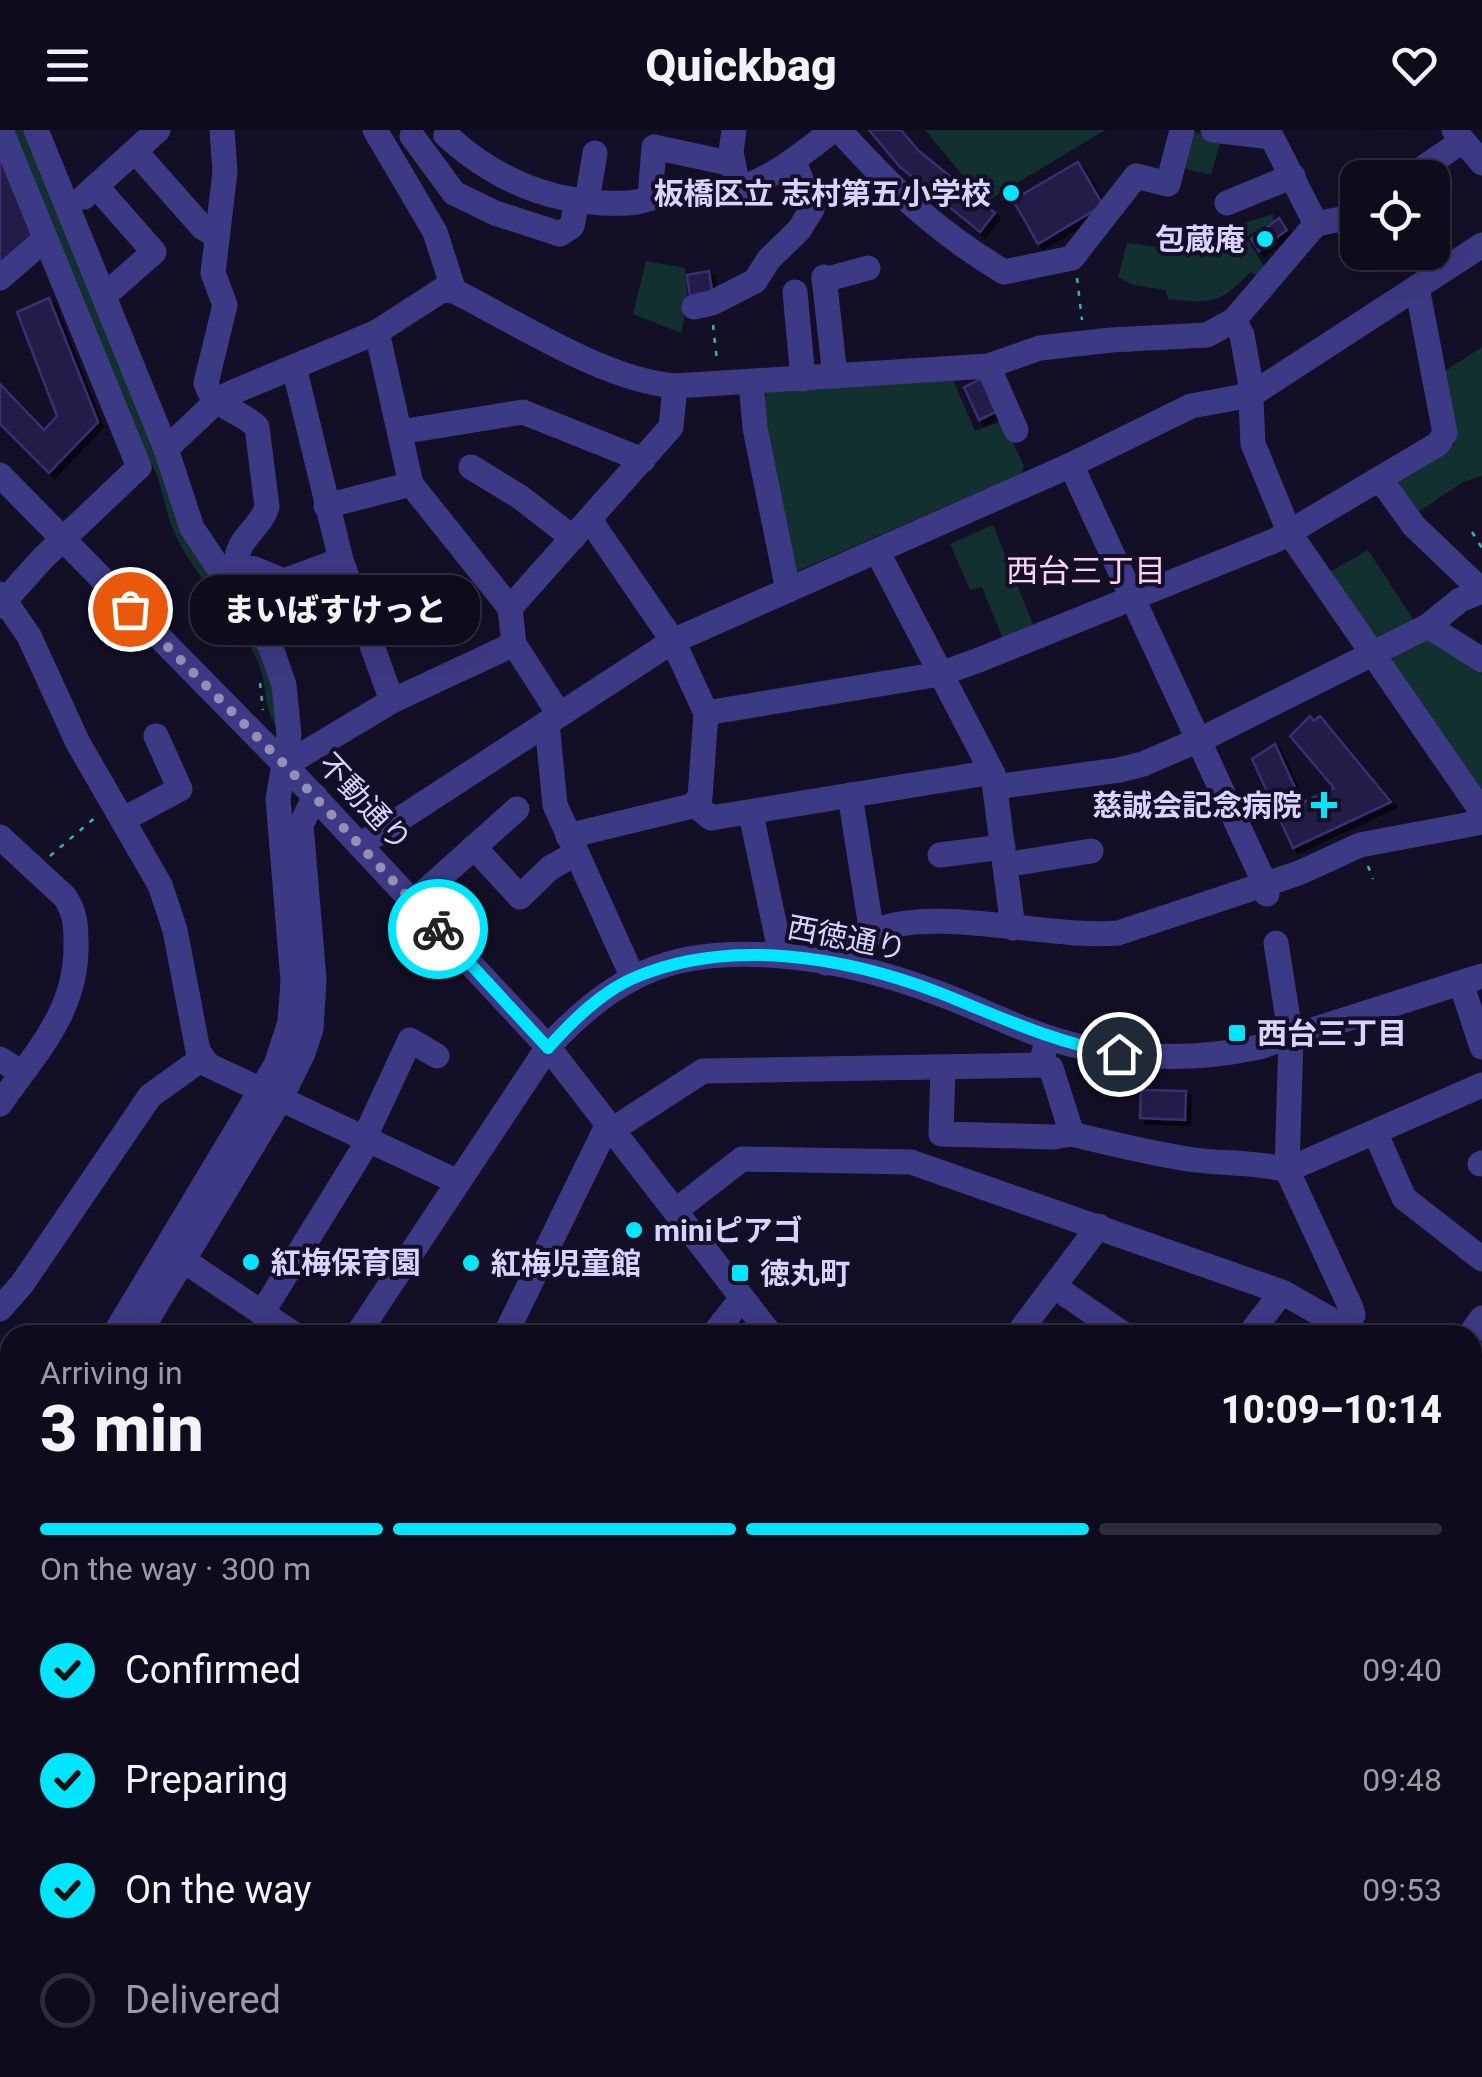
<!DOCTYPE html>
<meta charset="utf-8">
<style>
:root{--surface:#0e0b1c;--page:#171425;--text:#f1f3f6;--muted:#9b9ba3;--line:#2e2b3b;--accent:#00e5ff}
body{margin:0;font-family:Roboto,"Noto Sans JP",sans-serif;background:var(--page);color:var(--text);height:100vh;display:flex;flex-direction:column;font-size:38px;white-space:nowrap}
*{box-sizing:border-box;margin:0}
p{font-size:32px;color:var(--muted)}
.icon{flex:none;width:55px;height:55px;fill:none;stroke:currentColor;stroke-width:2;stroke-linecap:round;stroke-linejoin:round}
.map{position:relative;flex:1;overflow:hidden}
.drawer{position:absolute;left:0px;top:1195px;width:1482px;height:752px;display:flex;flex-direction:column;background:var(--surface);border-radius:30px 30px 0 0;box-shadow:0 10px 40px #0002,0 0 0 2px var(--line)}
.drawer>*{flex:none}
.tools{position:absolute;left:1340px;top:30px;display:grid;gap:20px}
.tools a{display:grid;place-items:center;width:110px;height:110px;border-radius:20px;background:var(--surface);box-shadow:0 10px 40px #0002,0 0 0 2px var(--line);font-size:50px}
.pin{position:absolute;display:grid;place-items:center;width:85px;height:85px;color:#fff;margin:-42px;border:5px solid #fff;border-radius:50%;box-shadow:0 2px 10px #0007}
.courier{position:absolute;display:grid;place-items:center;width:100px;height:100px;margin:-50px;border:8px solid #00e5ff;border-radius:50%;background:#fff;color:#222;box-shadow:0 2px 12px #0007}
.bubble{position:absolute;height:70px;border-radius:30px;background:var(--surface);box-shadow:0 10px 40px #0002,0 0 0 2px var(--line);font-size:32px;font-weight:800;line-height:70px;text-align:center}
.headline em{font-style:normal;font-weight:800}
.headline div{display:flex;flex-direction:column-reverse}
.headline{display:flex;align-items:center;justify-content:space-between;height:170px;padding:0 40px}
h1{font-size:65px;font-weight:800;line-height:75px}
.bar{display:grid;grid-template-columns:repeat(4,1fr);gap:15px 10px;align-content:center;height:120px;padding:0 40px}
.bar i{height:12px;border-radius:8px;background:var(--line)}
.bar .on{background:var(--accent)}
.bar p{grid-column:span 4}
ol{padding:0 40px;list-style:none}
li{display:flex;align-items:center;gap:30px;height:110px}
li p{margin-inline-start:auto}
li .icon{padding:10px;border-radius:50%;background:var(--accent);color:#111;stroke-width:4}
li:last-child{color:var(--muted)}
li i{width:55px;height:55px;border:5px solid var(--line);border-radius:50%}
header{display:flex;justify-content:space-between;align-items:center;height:130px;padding:0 40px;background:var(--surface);font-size:45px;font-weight:800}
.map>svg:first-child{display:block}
.green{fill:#12302f}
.building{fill:#241b47;stroke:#3b2d73;stroke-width:2.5;filter:url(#shadow)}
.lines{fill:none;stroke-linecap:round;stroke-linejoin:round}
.path{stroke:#2fb8b0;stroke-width:2.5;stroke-dasharray:5 8;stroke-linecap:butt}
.minor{stroke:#3d3a85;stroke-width:25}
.done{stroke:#948fb3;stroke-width:10;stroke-dasharray:0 18}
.route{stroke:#00e5ff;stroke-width:12}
.poi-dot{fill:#00e5ff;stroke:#130f26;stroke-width:4}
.labels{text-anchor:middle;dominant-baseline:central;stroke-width:8;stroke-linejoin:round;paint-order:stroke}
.poi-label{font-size:30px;font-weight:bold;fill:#d9d4ff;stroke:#130f26;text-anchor:start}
.street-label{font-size:30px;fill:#d9d4ff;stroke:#130f26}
.neighbourhood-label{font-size:32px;fill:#ffd6f0;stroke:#130f26}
</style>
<header><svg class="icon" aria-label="menu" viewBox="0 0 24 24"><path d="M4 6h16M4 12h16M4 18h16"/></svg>Quickbag<svg class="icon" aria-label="heart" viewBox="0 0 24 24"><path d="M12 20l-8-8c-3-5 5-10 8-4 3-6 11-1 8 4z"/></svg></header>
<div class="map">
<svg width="1482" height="1947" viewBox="0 0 1482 1947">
<defs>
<filter id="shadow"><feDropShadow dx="5" dy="5" stdDeviation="0" flood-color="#0009"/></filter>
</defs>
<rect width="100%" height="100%" fill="#130f26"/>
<g class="green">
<path d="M5,0H31L161,320L265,514L284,604C260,582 270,561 258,533C239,487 198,452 177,408C162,380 164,346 143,321Z"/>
<path d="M925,0H1105L989,70L965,48Z"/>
<path d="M1193,2L1221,9L1211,45L1178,37Z"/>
<path d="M1273,84L1274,91L1246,107L1267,141L1260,148L1251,142C1219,174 1213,174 1168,169L1165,160L1133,155L1118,147L1127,113L1166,118Z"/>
<path d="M646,131L685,138L688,171L681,203L633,184Z"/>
<path d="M1482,217V346L1463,352L1412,386L1392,355L1455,314L1442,243Z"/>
<path d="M953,250L975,301L1003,291L1024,336L1022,343L798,441L792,437L761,271L770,259Z"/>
<path d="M993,395L1034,497L1003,509L982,457L970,460L950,414Z"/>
<path d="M1368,420L1415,492L1381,509L1371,508L1328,443Z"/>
<path d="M1429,510L1482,544V664L1391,534L1393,527Z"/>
<path d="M248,1938H353L358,1947H253Z"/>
<path d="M685,1938H794L755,1947H687Z"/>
</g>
<g class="building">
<path d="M869,0H901L919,21L995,83L980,102L900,37Z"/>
<path d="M0,21L40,107L0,142Z"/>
<path d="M1078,32L1103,75L1038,114L1013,70Z"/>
<path d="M1279,88L1287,100L1259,121L1251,109Z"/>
<path d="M709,141L712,161L690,166L687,145Z"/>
<path d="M49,168L98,292L49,343L0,294V254L44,300L57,286L17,182Z"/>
<path d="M985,247L1000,280L979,290L964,257Z"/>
<path d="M1310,586L1314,591L1320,586L1391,672L1293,718L1252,629L1275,614L1302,673L1334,658L1290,606Z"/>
<path d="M1141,960L1186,961L1185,990L1140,988Z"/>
<path d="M797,1938L799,1947H755L794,1938Z"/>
<path d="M833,1938H865L853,1940L854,1947H835Z"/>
</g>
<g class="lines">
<g class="path">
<path d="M1077,148L1082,190"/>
<path d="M713,195L717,231"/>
<path d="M1472,402L1482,418"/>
<path d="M260,553L263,580"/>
<path d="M50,726L97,686"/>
<path d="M1368,736L1373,749"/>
</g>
<g class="minor">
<path d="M36,0L166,319L192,398L270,515L284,555L289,605L278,669L293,851L290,892L276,935L114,1205"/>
<path d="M222,0L225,42L213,143L225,175L206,253C213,279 241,280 257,297L267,377C260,400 234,409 237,436L255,439L284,451C281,469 275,489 260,500"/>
<path d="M375,0L435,102L454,161"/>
<path d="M448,0L446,5C497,52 558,76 628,73C638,73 648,68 658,67C678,65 700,68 720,64C763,56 799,27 833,0"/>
<path d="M734,0L731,22L736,47"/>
<path d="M839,0C895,61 933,99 1004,142L1072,128L1136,46L1168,54L1182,0"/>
<path d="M1213,0L1271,7"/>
<path d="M1268,0L1316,94L1351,87L1358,82"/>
<path d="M1454,0L1482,33"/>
<path d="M412,6L454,63L495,83L560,104L572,96L577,70"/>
<path d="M135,21L203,98L215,105"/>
<path d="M1408,48L1461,12"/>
<path d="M96,56L154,122L104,166"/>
<path d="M84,67L158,0"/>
<path d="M650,68L654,17L733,34"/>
<path d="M587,71L595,23"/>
<path d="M1227,73L1293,46"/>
<path d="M824,147L835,246"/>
<path d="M0,148L45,109"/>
<path d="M824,150L868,138"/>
<path d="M795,162L803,249"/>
<path d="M694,177L712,173L755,151L769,129L799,100L812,79L794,31"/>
<path d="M1234,190L1242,205L1250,250L1253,314L1290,404L1482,682"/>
<path d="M377,202L411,354L510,478"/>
<path d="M988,236L1016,300"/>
<path d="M294,237L341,430L392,571"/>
<path d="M751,252L755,298L788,460"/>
<path d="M400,302L523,282L643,330"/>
<path d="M166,319L216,272L231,263L377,202L442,160L454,161C520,194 602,249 675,256L988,236L1040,218L1111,210L1207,205L1234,190L1316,94"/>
<path d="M1071,335L1265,754L1267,764"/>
<path d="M471,337L520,367L573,408"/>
<path d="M0,345L285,635L548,917L771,1205"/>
<path d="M326,376L411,354"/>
<path d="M877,421L993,644L1013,798"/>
<path d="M284,451L341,430"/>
<path d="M0,464L29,506L78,613L160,755L175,800L198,921L208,935L458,1052"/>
<path d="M0,476L43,428L139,337L1,0"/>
<path d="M1428,496L1482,530"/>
<path d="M706,583L940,544L979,530L1276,410L1438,314L1445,303L1417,157"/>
<path d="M559,584L514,514L510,478L671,297L675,256"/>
<path d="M547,593L555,675L633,848"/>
<path d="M285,635L392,571L514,514"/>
<path d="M995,657L1119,640L1143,634L1210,605L1428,496L1460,470L1482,461L1414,396L1380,349"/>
<path d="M850,665L872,804"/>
<path d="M694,674L711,688L981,644H993"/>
<path d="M751,684L781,825"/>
<path d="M124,689L180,659L156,606"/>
<path d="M568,706L692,676L700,667L706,583L673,511L590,390"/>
<path d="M0,707L65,767C75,782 76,795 76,812C78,880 37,921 0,974"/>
<path d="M360,715L673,511L1071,335L1191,276L1251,265L1482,115"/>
<path d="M474,717L520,767L550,738L575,724"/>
<path d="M940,725L1003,717"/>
<path d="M1005,735L1091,721"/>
<path d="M413,772L517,679"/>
<path d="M1276,813L1291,908L1287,1040L1351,1178L1353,1185L1345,1198"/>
<path d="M826,833C842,823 860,808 878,800C936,776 1051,809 1118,803L1299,743L1360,715L1482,692"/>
<path d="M1461,853L1482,917"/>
<path d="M0,929L22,943"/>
<path d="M1041,935L1051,938L1072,1004C1113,1014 1153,1024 1195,1030C1226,1034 1257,1032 1287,1040L1482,955"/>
<path d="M943,937L941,1004L1054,1007L1072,1004"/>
<path d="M612,1000L703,941L1041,935L1044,922"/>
<path d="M1375,1002L1404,1068L1482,1129"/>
<path d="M364,1009L410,910L437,926"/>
<path d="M1480,1034L1482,1033"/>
<path d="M675,1081L742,1029L911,1032L1282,1162L1358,1205"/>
<path d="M183,1130L295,1205"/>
<path d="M1055,1157L1125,1205"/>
<path d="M0,1179L22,1154L150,966L203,928"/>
<path d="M262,1183L368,1011"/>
<path d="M138,1205L280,970L303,923L311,899L314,849L301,695L315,666"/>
<path d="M357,1205L548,917C572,891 598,867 630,850C713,802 850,830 935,862C983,879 1028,905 1078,916C1139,930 1198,930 1259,917L1482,846"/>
<path d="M505,1205L608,994"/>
<path d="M713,1205L742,1168"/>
<path d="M1017,1205L1099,1096"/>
<path d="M1249,1205L1282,1162"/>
<path d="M1470,1205L1482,1188"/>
<path d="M1472,1261L1482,1265"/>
<path d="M1472,1384L1482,1385"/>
<path d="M0,1394L10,1377"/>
<path d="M0,1431L10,1415"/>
<path d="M1472,1491L1482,1492"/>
<path d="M1472,1660L1482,1665"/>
<path d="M0,1750L10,1735"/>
<path d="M1472,1806L1482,1793"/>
<path d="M0,1842L10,1843"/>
<path d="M233,1938L238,1947"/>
<path d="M362,1938L367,1947"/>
<path d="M530,1938L534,1947"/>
<path d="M667,1938L669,1947"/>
<path d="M968,1938L970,1947"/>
<path d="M1036,1938L1039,1947"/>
<path d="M19,1947L27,1938"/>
<path d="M1190,1947L1212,1938"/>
</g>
</g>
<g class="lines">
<path class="done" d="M130,479L285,635L438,799"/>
<path class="route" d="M438,799L548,918C572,891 602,861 636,847C731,807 846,827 940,863C1000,887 1055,913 1119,924"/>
</g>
<g class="poi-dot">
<circle cx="1011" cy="63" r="10"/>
<circle cx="1265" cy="109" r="10"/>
<path d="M1319 660h10v10h10v10h-10v10h-10v-10h-10v-10h10z"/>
<rect x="1227" y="893" width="20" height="20" rx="5"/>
<circle cx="634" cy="1100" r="10"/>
<circle cx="251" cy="1132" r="10"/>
<circle cx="471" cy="1133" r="10"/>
<rect x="730" y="1133" width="20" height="20" rx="5"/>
</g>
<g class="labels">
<g class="poi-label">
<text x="991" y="63" text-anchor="end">板橋区立 志村第五小学校</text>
<text x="1245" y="109" text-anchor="end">包蔵庵</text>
<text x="1302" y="675" text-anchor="end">慈誠会記念病院</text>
<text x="1257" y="903">西台三丁目</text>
<text x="654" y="1100">miniピアゴ</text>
<text x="271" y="1132">紅梅保育園</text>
<text x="491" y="1133">紅梅児童館</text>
<text x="760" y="1143">徳丸町</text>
</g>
<g class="street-label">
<text transform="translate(365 672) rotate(47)">不動通り</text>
<text transform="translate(847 808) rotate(11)">西徳通り</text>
</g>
<g class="neighbourhood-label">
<text x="1086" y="441">西台三丁目</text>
</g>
</g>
</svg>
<div class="tools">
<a><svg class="icon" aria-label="locate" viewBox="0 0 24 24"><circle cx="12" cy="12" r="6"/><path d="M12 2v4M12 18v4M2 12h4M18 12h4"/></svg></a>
</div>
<div class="pin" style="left:130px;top:479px;background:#ea580c"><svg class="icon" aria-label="bag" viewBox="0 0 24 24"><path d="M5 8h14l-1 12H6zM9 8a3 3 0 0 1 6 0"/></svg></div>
<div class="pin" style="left:1119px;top:924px;background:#1f2937"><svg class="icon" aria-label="home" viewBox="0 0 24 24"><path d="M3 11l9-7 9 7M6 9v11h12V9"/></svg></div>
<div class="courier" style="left:438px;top:799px"><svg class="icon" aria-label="bike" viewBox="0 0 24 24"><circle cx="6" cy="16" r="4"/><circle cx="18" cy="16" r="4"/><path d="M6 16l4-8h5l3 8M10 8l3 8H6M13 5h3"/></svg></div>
<div class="bubble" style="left:190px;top:445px;width:290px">まいばすけっと</div>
<section class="drawer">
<div class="headline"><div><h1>3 min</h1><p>Arriving in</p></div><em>10:09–10:14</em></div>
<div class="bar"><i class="on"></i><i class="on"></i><i class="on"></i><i></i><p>On the way · 300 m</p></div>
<ol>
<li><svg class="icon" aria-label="check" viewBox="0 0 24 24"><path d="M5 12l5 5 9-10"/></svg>Confirmed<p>09:40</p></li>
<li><svg class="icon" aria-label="check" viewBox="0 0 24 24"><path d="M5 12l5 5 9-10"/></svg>Preparing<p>09:48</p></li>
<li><svg class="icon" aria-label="check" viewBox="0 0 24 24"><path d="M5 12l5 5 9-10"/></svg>On the way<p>09:53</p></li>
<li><i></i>Delivered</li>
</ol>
</section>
</div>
